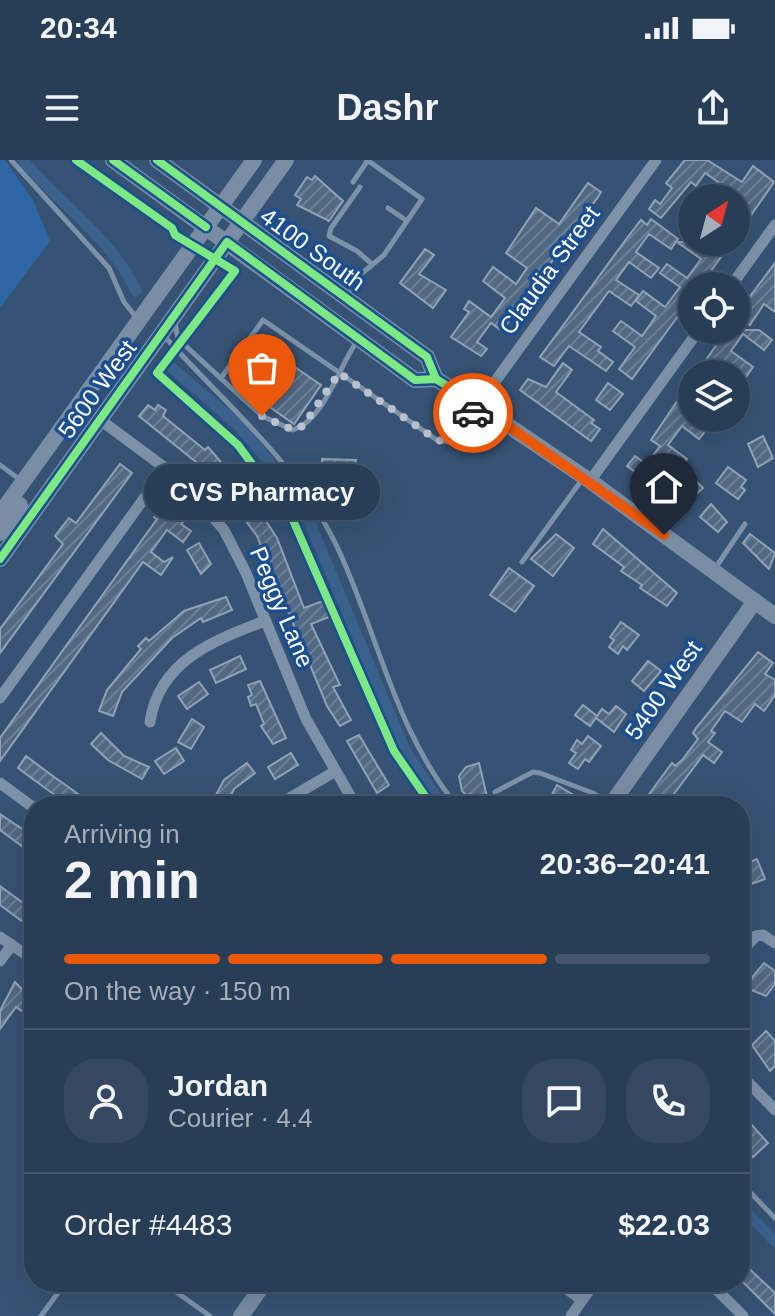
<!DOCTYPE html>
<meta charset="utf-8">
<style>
:root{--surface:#283e57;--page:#344961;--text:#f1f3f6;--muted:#a5aeba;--line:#44576d;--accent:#ea580c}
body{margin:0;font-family:Arial,sans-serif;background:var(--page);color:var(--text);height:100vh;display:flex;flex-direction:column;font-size:30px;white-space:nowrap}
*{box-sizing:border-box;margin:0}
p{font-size:26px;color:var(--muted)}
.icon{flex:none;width:44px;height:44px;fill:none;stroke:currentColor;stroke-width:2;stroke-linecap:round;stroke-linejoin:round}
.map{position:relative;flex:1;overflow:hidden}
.sheet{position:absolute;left:24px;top:636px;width:726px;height:496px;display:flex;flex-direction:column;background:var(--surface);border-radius:32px;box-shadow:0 8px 32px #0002,0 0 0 2px var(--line)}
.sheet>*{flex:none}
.needle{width:52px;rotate:36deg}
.buttons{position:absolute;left:678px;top:24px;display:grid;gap:16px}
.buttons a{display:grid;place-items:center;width:72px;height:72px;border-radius:50%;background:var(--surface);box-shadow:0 8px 32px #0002,0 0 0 2px var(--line);font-size:40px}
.pin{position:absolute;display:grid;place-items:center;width:68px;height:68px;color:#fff;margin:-82px -34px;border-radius:50% 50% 50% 0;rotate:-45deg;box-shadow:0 0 8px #0007}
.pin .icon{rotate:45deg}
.courier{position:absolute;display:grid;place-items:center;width:80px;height:80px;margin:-40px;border:6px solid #ea580c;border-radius:50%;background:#fff;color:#222;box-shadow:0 2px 10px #0007}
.bubble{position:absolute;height:56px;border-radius:28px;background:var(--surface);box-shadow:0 8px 32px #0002,0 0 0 2px var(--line);font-size:26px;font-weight:700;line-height:56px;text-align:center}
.overview em{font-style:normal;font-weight:700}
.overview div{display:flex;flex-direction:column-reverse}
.overview{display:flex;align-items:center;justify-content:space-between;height:136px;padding:0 40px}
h1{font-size:52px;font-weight:700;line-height:60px}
.bar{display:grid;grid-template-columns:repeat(4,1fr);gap:12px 8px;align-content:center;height:96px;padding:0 40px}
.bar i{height:10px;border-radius:6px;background:var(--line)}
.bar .selected{background:var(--accent)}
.bar p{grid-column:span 4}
.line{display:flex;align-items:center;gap:20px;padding:0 40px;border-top:2px solid var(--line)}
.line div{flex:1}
.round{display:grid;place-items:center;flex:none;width:84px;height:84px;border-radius:32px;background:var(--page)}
.status{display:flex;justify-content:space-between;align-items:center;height:56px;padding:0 40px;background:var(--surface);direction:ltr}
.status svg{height:22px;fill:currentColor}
header{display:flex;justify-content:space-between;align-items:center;height:104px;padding:0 40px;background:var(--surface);font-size:36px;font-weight:700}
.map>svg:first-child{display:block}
.garden{fill:#2f66a5}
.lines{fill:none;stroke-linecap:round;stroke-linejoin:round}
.canal{stroke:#3b618d;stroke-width:11}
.building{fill:url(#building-hatch);stroke:#92a2b6;stroke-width:2}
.lane{stroke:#7d92a8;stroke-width:5}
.street{stroke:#7d92a8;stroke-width:11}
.secondary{stroke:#798da4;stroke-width:16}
.cycleway-casing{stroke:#1b4f8f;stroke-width:13}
.cycleway{stroke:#7ce984;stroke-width:8}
.done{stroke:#b9c2ce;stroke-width:8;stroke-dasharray:0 14.4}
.route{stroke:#ea580c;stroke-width:10}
.labels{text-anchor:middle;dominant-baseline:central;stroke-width:7;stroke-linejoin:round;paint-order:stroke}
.street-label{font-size:24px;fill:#fff;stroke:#1b4f8f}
</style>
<div class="status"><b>20:34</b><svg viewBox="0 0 49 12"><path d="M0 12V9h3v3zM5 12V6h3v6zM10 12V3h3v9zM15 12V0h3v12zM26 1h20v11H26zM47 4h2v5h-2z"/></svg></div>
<header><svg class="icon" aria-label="menu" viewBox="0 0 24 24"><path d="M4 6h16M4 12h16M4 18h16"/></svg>Dashr<svg class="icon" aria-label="share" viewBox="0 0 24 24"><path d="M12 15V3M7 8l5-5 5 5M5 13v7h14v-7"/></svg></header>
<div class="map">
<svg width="775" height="1156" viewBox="0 0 775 1156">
<defs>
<pattern id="building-hatch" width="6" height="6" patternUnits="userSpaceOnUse" patternTransform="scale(2)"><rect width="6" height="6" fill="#526984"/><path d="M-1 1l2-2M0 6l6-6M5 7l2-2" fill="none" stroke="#6c8096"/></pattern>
</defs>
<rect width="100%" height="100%" fill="#365274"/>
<path class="garden" d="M0,0H5L33,40L50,81L0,148Z"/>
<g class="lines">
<g class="canal">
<path d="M23,0C58,43 113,79 136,131"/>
<path d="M170,206L237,264L268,300L310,363L405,590L442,646"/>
<path d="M740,1046L775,1081"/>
</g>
</g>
<g class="building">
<path d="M685,0H707L742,22L753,6L774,22L736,77V49L743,39L705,13L696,26L691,22L661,58L649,49L655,40L660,44L672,28L666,23Z"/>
<path d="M315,16L343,41L329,61L297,45L301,39L295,35L307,17L312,20Z"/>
<path d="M588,23L601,32L598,37L502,171L491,163L477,182L487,189L481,196L451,177L469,152L464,149L469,141L491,157L505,138L483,121L493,107L516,124L527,108L506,93L536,48L559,64Z"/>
<path d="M651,59L678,79L671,89L649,74L636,92L659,108L651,118L629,102L616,120L639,135L631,146L609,131L579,172L601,187L598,191L613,202L606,211L569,186L554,206L540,197L627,78L641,60L647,65Z"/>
<path d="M692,69V82H732L700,126H692V137L632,219L619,209L635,187L613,171L621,161L642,176L656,156L636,141L643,131L665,147L680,127L660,113L667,104L687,118L701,99L677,82H683Z"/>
<path d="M425,89L434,95L419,114L446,130L433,148L400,123Z"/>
<path d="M775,103V152L764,144L750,165L736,155Z"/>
<path d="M727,170H759L772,180L764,190L743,174L731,191L753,207L744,220L723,205L717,214H696Z"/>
<path d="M264,186L321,225L294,264L237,224Z"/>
<path d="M563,203L572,210L556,232L594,260L591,263L600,269L591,281L520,230L528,219L546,227Z"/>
<path d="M608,223L623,234L610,250L596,240Z"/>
<path d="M686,228L692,233V246L686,254L707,269L699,279L682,266L668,285L687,299L679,310L670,303L654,326L627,306L635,296L645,303L649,301L660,286L651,280Z"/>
<path d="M148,245L155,250L158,245L166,250L163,256L205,290L208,287L231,314L234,312L277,378L304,448L323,441L329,457L311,464L340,525L333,527L351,560L340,566L327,546L257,376L212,315L139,256Z"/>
<path d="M763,276L773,298L758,307L748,284Z"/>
<path d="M322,299L356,300L351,323H336V316H322Z"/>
<path d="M120,304L132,313L0,493V469L63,384L55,376L69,358L76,363Z"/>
<path d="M728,307L746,320L741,327L745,330L738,339L716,323Z"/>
<path d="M685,310L703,328L683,346L672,339L679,329L674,325Z"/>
<path d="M711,344L727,362L718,372L700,357Z"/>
<path d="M163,346L184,361L181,364L191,371L183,382L167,370L151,392L164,402L173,397L161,415L143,402L0,601V578L157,359L154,357Z"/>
<path d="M603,369L677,433L667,446L640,428L642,425L621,411L624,407L593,384Z"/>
<path d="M556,374L574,388L553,416L531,399Z"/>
<path d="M750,374L775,393L769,409L743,383Z"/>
<path d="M199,383L211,404L201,414L187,390Z"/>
<path d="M509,408L534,426L515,452L490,435Z"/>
<path d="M226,437L232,450L203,462L201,458L172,478L122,532L113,556L99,551L107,530L141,489L138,486L146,478L149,481L184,451Z"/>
<path d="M621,462L639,475L627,490L623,486L618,494L609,487L614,480L610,477Z"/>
<path d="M758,492L773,503L765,514L775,520V535L764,551L755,544L742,562L725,551L711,571L715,573L708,582L722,592L714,603L703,595L671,638L682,646H652L644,641L672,603L675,606L682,600L698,579L693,573L696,568Z"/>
<path d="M240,496L246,509L216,523L210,510Z"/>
<path d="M648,501L661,511L644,531L632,521Z"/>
<path d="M260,521L286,578L273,584L261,566L264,564L256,544L251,546L248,537L252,535L248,525Z"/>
<path d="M199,522L208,534L187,549L178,536Z"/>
<path d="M583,545L597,556L602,549L609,554L616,546L626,554L614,572L596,558L590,566L575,555Z"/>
<path d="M192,559L204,567L191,589L178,582Z"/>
<path d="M101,573L124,596L149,607L142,619L108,600L91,584Z"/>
<path d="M359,575L389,625L377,633L347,581Z"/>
<path d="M588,576L601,586L589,602L585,599L578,609L569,603L576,593L571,590L577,580L582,584Z"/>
<path d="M176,588L184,601L164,614L155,601Z"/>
<path d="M291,593L298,605L275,619L268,607Z"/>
<path d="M26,596L50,614L95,646H70L48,630L18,608Z"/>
<path d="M247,603L255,613L234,629L226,646H210L224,620Z"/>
<path d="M479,603L488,641L473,644L471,634L466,635L462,631L459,616L466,607Z"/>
<path d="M557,625L572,634L563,646H546Z"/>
<path d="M0,654L34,677V695L0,670Z"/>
<path d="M757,699L765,719L740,728V706Z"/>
<path d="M0,726L34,751V770L0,745Z"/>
<path d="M764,803L775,811V824L766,836L744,827Z"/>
<path d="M15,822L34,842V860L16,847L0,869V851Z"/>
<path d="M766,871L775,881V906L770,911L752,885Z"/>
<path d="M740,952L768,983L753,997L740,984Z"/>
<path d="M740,1100L775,1133V1154L740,1119Z"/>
</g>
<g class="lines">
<g class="lane">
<path d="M11,0L109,108L124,142L136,157"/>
<path d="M353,22L368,0"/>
<path d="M360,27L331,68L329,76L357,91L372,104"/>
<path d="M388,48L407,61"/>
<path d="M346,135L361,114L384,95L422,39L367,0"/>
<path d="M175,163L178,179L262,256L293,270C325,259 338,208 356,183"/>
<path d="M165,177C228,247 300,305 340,393C379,479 396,572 457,646"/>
<path d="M221,218L263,160L437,280L449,282L478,246"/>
<path d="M0,305L19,319"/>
<path d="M522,402L581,321"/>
<path d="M714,410L745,364"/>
<path d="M495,632L533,612L540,613L593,633L610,644"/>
<path d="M740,1022L775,1058"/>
<path d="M162,1122L210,1156"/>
<path d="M41,1156L66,1122"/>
</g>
<g class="street">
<path d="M731,126L775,65"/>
<path d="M478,245L656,0"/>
<path d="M99,259L180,319L224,370L246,413L306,559L356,646"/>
<path d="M590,321L699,170"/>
<path d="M0,538L166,308"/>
<path d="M150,562C159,501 214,480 265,461"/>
<path d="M0,623L34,648"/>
<path d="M276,646L334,612"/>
<path d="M0,777L34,800"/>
<path d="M740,793L756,776L763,775L775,783"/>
<path d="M0,801L12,785"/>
<path d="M740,914L775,950"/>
<path d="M557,1122L582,1140"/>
<path d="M709,1122L743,1156"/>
<path d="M571,1156L595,1122"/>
</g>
<g class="secondary">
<path d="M113,0L415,220L436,219L478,245L590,321L775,456"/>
<path d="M157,0L427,197L436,219"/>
<path d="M0,354L254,0"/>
<path d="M0,373L20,345"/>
<path d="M0,399L286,0"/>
<path d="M610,646L755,441"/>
<path d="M241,1156L265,1122"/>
</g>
<defs>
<g id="cycleway">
<path d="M76,0L172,68L175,75L235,111L157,213L238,285L292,358L394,591L432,646"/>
<path d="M113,0L206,67"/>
<path d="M157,0L427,197L436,219"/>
<path d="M0,399L227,82L415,220L436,219L478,245"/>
</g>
</defs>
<use href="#cycleway" class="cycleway-casing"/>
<use href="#cycleway" class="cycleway"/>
</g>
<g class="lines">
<path class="done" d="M262,256L293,270L303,266L339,213L437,280L449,282L473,253"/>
<path class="route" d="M473,253L478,245L664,375"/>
</g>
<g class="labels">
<g class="street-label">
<text transform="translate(313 89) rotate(36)">4100 South</text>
<text transform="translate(549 110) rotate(-54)">Claudia Street</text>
<text transform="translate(97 229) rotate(-54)">5600 West</text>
<text transform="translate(282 447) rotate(67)">Peggy Lane</text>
<text transform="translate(663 530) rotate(-55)">5400 West</text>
</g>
</g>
</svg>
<div class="buttons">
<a><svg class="needle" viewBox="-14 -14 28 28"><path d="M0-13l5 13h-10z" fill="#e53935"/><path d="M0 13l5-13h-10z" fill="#a5aeba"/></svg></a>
<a><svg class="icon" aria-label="locate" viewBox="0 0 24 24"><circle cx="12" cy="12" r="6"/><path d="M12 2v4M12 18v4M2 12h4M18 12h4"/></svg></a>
<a><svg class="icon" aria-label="layers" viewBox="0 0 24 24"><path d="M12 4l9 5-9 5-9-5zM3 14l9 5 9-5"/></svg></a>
</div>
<div class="pin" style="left:262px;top:256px;background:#ea580c"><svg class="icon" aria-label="bag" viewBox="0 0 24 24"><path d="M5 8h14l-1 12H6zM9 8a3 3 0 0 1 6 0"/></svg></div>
<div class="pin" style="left:664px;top:375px;background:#1f2937"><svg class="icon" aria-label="home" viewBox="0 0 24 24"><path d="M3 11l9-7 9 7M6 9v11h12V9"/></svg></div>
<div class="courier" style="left:473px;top:253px"><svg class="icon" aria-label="car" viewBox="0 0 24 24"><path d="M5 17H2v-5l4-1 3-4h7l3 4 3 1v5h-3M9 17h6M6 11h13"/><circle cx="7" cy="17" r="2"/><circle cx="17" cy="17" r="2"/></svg></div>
<div class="bubble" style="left:144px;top:304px;width:236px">CVS Pharmacy</div>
<section class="sheet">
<div class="overview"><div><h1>2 min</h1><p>Arriving in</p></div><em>20:36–20:41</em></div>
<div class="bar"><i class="selected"></i><i class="selected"></i><i class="selected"></i><i></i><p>On the way · 150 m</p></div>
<div class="line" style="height:144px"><a class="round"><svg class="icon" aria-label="person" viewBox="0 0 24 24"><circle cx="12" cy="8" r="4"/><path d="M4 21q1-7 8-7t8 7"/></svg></a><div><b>Jordan</b><p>Courier · 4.4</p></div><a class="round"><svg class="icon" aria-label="chat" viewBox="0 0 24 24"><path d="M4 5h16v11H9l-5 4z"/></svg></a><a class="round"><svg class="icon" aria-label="phone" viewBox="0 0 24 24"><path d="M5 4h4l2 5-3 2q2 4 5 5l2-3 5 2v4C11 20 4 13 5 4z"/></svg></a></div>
<div class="line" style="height:104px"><div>Order #4483</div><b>$22.03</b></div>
</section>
</div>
